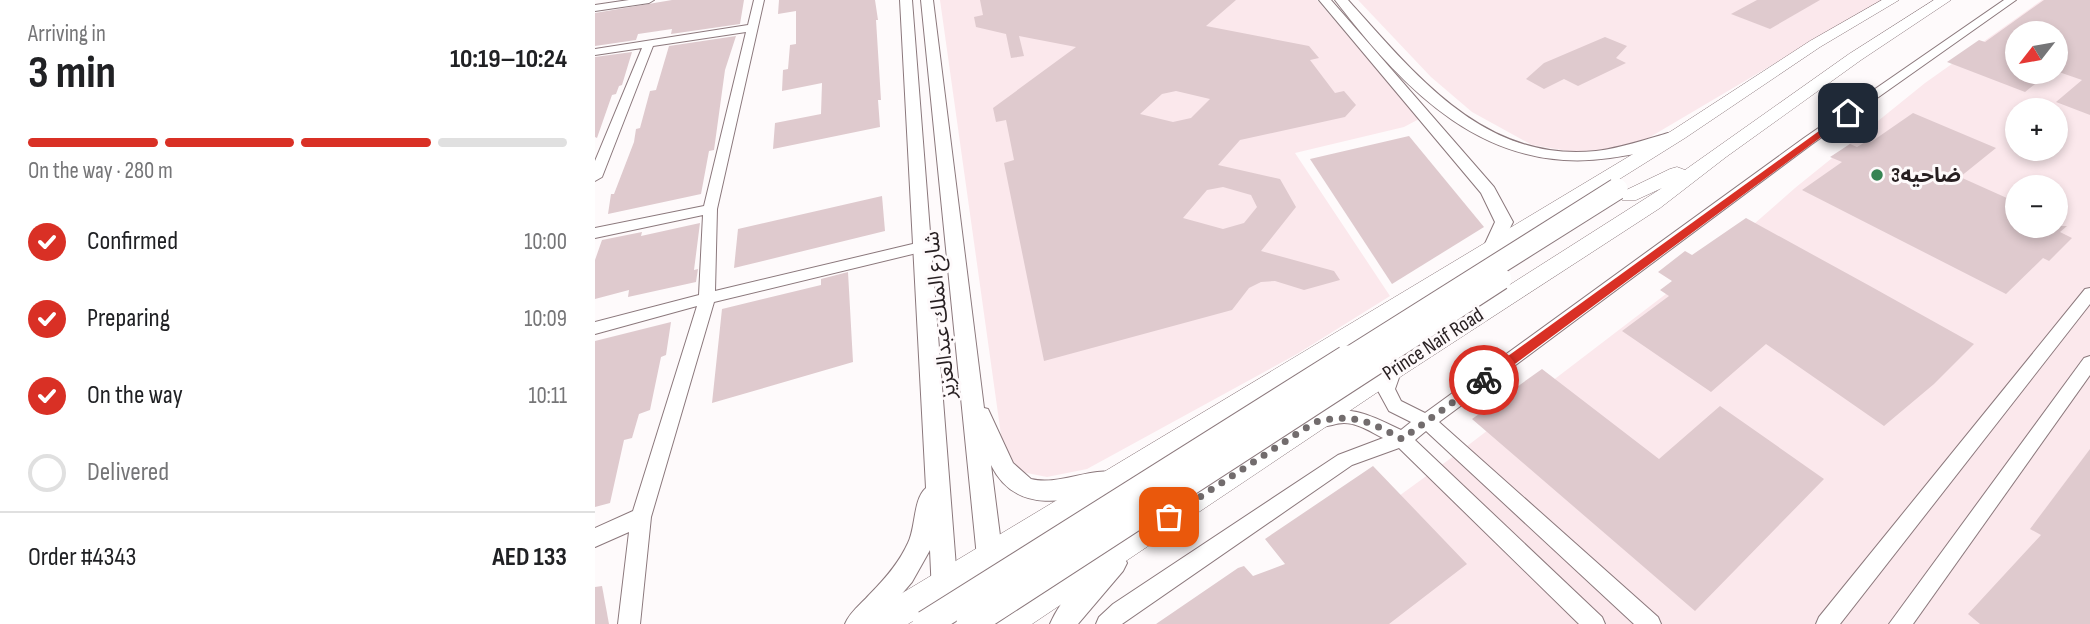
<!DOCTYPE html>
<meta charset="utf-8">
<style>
:root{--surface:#fff;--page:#f2f2f2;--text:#202124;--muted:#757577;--line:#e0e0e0;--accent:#d93025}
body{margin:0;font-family:"Sofia Sans Condensed","Noto Sans Arabic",sans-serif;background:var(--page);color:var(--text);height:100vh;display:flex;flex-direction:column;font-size:26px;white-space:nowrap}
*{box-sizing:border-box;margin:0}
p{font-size:23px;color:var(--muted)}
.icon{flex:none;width:38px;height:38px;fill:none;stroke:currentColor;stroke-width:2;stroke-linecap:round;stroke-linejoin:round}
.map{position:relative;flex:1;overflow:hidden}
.panel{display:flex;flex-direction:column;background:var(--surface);width:595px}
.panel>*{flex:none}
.needle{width:46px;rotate:239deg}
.fabs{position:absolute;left:1410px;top:21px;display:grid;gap:14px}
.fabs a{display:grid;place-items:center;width:63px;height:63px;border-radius:50%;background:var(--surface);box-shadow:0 4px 10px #0003;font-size:35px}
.pin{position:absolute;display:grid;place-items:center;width:60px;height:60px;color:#fff;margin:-30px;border-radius:14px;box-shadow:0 4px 10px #0006}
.courier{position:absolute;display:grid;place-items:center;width:70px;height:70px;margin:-35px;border:5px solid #d93025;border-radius:50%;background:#fff;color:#222;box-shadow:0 2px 9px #0007}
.overview em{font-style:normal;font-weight:700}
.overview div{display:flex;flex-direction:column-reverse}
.overview{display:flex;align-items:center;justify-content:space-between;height:119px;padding:0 28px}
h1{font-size:46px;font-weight:700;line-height:52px}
.bar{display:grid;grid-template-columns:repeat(4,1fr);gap:10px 7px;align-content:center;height:84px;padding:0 28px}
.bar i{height:9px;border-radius:5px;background:var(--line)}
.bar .selected{background:var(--accent)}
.bar p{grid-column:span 4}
.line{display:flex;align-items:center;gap:18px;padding:0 28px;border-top:2px solid var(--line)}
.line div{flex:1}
ol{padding:0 28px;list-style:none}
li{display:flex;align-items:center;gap:21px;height:77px}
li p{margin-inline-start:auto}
li .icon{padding:7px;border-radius:50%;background:var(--accent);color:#fff;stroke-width:4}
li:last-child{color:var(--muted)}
li i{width:38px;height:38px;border:4px solid var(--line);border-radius:50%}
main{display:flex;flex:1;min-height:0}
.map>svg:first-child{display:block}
.built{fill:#fbe8ec;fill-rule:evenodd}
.building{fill:#dfcace;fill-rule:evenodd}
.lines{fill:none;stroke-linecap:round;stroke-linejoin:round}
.minor-casing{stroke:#8b787c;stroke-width:2}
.tertiary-casing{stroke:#8b787c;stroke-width:2}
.primary-casing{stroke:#8b787c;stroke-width:1}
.minor{fill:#fff;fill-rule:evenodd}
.tertiary{fill:#fff;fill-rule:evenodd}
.primary{fill:#fff;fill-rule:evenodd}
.primary-bridge-far1-casing{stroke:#8b787c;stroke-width:23;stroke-linecap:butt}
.primary-bridge-casing{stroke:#8b787c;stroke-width:29;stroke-linecap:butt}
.primary-bridge-far1{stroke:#fff;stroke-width:21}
.primary-bridge{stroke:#fff;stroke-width:27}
.route{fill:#d93025}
.done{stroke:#726c6d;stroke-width:7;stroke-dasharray:0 12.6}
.poi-dot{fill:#368453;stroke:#fefafb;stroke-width:2.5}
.labels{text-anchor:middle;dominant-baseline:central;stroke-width:6;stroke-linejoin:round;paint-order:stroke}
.poi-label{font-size:21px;font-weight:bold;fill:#271f21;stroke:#fefafb;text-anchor:start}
.street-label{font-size:21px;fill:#271f21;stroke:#fefafb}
</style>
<main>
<section class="panel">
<div class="overview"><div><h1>3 min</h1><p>Arriving in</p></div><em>10:19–10:24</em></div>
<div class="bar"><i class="selected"></i><i class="selected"></i><i class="selected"></i><i></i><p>On the way · 280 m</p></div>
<ol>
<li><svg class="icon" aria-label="check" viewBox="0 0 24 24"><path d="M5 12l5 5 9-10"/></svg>Confirmed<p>10:00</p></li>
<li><svg class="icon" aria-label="check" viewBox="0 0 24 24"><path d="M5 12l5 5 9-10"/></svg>Preparing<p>10:09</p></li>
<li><svg class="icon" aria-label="check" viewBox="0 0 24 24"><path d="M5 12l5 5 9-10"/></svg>On the way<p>10:11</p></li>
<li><i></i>Delivered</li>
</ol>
<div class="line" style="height:91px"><div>Order #4343</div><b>AED 133</b></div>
</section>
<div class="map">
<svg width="1495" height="624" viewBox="0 0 1495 624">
<rect width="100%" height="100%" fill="#fefafb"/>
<g class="built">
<path d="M345,0H722L824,119L809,127L700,153L795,296L702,354L492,469L452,477L422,471L407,442Z"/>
<path d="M763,0H1287L1050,140L1020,150L979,152L937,145L877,112L836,77Z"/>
<path d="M1447,0H1495V624H628L863,453L1135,245L1200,188L1330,83ZM1423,33H1461V72H1423ZM1423,110H1461V149H1423ZM1423,187H1461V226H1423Z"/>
</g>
<g class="building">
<path d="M77,0H149L145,24L76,34L77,29L43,34L41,40L0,46V13Z"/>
<path d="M184,0H280L283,20H281L286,100H283L285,127L178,149L180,123L226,114L227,83L187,91L188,70L193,69L195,45L201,44V11L183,14Z"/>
<path d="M385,0H641L611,26L714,46L724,58L715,60L740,93L749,91L761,105L750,117L645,140L623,165L685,179L701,207L666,251L739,271L745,280L709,290L680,281L666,282L654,288L637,310L449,361L409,163L419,160L411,120L401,122L398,108L481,47L424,36L429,56L416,58L411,34L381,27L379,17L388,15ZM581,91L615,99L596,118L578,122L545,114L567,94ZM628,187L656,195L662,207L649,223L628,229L588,218L612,190Z"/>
<path d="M1162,0H1225L1175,29L1136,14Z"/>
<path d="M1449,0H1495V115L1461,102L1487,80L1461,71V33H1423V72H1455L1430,92L1352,62L1384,40L1390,42Z"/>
<path d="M141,36L130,70L119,150L114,151L106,194L13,214L16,194H19L39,142L41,129L45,128L55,91L61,90L74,46Z"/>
<path d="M1010,37L1032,46L1021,58L1031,63L983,86L969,79L949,89L931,79L949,63Z"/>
<path d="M37,52L27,85L24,86L21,94L17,95L2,138L0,137V57Z"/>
<path d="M1318,113L1401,148L1365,177L1423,203V226H1472L1465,232L1477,238L1454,261L1448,258L1411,294L1207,190L1247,162L1235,157L1255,144L1262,147L1272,141L1276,142Z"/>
<path d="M814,136L889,227L797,284L715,159Z"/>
<path d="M287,196L290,231L139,268L143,229Z"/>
<path d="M1151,218L1275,286L1379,344L1339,384L1289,426L1171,344L1116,392L1027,331L1074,296L1065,290L1077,281L1063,272L1090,251L1097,255Z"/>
<path d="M105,223L99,270L103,269L101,282L33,297L34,290L0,299V260L7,240L47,232L46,236Z"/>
<path d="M253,272L258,362L117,403L127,309L226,285V279Z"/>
<path d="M76,322L71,355L66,357L55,410L44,414L37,438L29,440L15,503L0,507V341Z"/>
<path d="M947,369L1064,459L1125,406L1229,479L1100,611L877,419Z"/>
<path d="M1495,449V624H1385L1373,614L1446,535L1435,529Z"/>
<path d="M778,466L872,564L794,624H561L643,568L649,566L658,576L690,564L670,539Z"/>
<path d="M7,586L14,624H0V587Z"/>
</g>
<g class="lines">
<defs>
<g id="minor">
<path d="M34,0H59L54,3L0,11V5Z"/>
<path d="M159,0H169L122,209L120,291L326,242L333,247L326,252L119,302L56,517L45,624H23L34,532L0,547V528L38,511L102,306L0,334V322L104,295L108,215L0,238V228L109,206L151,32L58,46L7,177L0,181V161L47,48L0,55V49L153,25Z"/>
<path d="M1409,0H1421L1217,144L844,422L1063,617L1066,624H1039L831,431L820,440L1007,617L1010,624H984L804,448L757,465L527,624H501L504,617L518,604L743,455L788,438C776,432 763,423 749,423C739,423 730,429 720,426L717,421L720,416C757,404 772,414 806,430L816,422L794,411L782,389L793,365H805L807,369L800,389L806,401L830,413L1209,138Z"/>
<path d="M1495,288V304L1245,624H1221L1224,617L1490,289Z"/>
<path d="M1495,356V375L1318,624H1294L1489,358Z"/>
</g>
<g id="tertiary">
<path d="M305,0H317L363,593L359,602L350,605L341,602L337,593L335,550L317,582L281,624H250C255,612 265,605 274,595C289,580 304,563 313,543C321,527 318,499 331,488Z"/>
<path d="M326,0H338L389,408L393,409L418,463L436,479C464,486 499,466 519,473L523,480L519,487C475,502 421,516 396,465L409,567L405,575L396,579L387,575L383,567Z"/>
<path d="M724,0H736L899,187L918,222L903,252H891L888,248L900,222L886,193Z"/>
<path d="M740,0H753C820,74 889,163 1001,151C1026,148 1049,140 1073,133L1081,138C1070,149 1032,156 1015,158C891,176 810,91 740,0Z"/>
<path d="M519,551L528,555L532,563L528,571L483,624H455C464,602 497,560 519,551Z"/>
</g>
<g id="primary">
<path d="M1287,0H1304L1225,47L1090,138L313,624H269L274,613L1078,130L1215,41Z"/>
<path d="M1339,0H1356L1266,60L1131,157L1065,208L808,375L437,624H394L399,613L1067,188L1041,200H1027L1024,196L1027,192L1075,169L1082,167L1090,170L1254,54Z"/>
</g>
</defs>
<use href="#minor" class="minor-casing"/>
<use href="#tertiary" class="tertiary-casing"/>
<use href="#primary" class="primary-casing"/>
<use href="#minor" class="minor"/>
<use href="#tertiary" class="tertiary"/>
<use href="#primary" class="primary"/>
<defs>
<g id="primary-bridge-far1">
<path d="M749,361L1022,189"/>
<path d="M780,361L906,279"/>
</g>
<g id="primary-bridge">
<path d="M331,624L752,359"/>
<path d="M375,624L783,359"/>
</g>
</defs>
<use href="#primary-bridge-far1" class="primary-bridge-far1-casing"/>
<use href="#primary-bridge" class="primary-bridge-casing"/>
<use href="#primary-bridge-far1" class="primary-bridge-far1"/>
<use href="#primary-bridge" class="primary-bridge"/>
</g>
<path class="route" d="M1253,110L1256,115L893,384H884V377Z"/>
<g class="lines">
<path class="done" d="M574,517L720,422C760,413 773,421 807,439L889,380"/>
</g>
<circle class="poi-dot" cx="1282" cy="175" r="7"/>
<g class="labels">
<g class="poi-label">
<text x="1296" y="175">ضاحيه3</text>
</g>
<g class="street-label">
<text transform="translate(345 315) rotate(-96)">شارع الملك عبدالعزيز</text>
<text transform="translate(838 344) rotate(-33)">Prince Naif Road</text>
</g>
</g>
</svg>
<div class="fabs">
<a><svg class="needle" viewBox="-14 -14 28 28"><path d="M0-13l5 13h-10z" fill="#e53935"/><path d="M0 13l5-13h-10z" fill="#757577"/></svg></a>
<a>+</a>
<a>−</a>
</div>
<div class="pin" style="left:574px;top:517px;background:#ea580c"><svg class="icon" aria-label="bag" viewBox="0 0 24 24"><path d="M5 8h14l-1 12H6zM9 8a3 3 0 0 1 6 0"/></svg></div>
<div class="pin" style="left:1253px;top:113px;background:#1f2937"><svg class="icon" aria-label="home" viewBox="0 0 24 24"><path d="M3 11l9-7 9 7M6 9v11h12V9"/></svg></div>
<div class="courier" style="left:889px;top:380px"><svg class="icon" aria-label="bike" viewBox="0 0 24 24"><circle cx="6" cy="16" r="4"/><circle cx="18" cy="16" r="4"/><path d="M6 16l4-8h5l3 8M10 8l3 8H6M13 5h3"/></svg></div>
</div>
</main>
